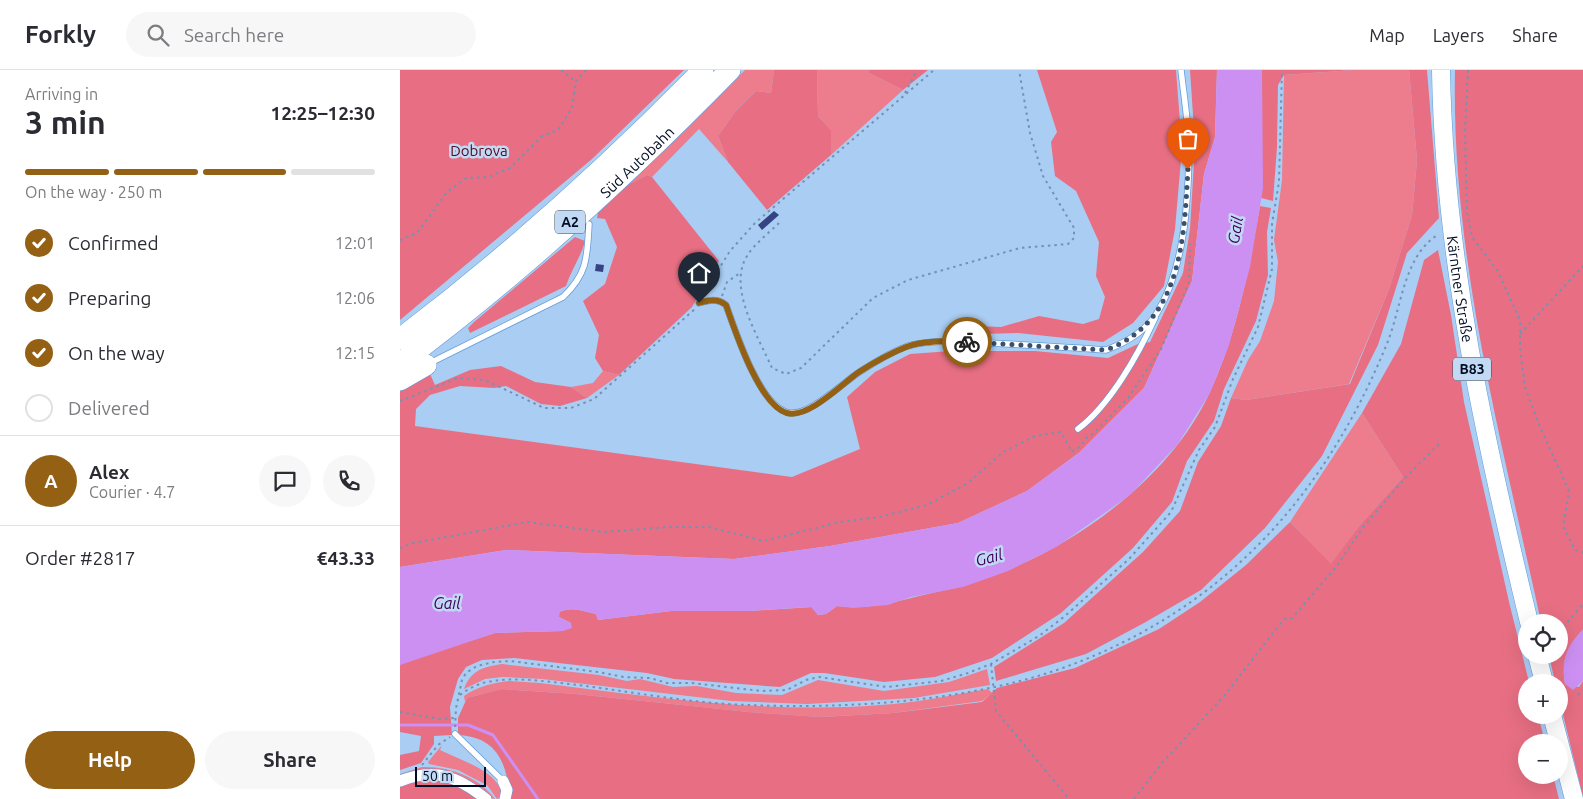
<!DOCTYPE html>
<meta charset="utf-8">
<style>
:root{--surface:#fff;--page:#f7f7f7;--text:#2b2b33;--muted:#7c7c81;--line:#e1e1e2;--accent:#946114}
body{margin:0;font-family:Ubuntu,sans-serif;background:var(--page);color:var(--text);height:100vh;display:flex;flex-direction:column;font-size:19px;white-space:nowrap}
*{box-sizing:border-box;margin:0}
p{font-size:16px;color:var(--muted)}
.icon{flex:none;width:28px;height:28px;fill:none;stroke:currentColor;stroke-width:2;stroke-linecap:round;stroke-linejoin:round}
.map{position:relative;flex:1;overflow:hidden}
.sheet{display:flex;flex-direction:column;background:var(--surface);width:400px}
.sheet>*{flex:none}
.tools{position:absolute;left:1118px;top:544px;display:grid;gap:10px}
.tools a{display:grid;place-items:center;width:50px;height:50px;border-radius:50%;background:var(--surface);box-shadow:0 5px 20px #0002;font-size:25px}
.scale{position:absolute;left:15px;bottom:12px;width:71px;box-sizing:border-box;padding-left:5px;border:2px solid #000c23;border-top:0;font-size:14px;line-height:18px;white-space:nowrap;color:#000c23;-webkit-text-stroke:4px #c2d9f3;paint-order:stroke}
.pin{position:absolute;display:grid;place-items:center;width:42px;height:42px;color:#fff;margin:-51px -21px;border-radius:50% 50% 50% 0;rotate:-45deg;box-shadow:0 0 5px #0007}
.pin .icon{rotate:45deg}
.courier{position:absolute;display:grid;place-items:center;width:50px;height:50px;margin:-25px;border:4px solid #946114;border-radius:50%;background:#fff;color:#222;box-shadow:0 1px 6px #0007}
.head em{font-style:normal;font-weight:600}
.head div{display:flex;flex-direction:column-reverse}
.head{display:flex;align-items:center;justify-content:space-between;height:85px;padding:0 25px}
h1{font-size:32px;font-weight:600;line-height:38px}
.bar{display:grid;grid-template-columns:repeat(4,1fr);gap:8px 5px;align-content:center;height:60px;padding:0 25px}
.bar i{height:6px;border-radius:4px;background:var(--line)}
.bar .current{background:var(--accent)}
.bar p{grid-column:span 4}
.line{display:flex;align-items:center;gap:12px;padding:0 25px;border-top:1px solid var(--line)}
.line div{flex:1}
.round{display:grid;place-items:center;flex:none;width:52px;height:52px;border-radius:26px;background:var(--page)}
ol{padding:0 25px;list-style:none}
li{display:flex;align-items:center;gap:15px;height:55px}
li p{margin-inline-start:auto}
li .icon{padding:5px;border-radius:50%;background:var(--accent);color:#fff;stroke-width:4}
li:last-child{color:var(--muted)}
li i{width:28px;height:28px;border:2px solid var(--line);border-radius:50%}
.primary-button{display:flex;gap:10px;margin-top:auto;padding:10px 25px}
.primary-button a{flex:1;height:58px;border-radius:30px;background:var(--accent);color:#fff;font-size:20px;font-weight:600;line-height:58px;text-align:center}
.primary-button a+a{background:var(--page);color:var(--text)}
header{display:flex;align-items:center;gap:30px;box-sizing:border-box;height:70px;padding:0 25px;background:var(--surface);border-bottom:1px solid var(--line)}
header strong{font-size:24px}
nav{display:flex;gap:28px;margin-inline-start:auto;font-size:18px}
.search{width:350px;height:45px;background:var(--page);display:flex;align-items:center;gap:12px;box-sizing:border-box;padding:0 18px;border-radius:28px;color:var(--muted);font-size:19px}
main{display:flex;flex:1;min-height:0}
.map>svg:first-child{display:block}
.green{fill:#ed7c8d}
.forest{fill:#e86f83}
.water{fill:#cc90f2}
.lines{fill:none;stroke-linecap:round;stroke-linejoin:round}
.stream{stroke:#cc90f2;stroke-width:3}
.building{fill:#354383}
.service-casing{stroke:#639cd9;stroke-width:7}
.minor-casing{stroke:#639cd9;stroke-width:12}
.primary-casing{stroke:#639cd9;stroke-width:19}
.motorway-casing{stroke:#639cd9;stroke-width:22}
.path{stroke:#7591b2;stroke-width:2;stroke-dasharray:2.5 4;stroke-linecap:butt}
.service{stroke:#fff;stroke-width:5.5}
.minor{stroke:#fff;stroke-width:11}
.primary{stroke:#fff;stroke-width:18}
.motorway{stroke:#fff;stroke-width:21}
.done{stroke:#3b506c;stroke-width:5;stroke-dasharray:0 9}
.route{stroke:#946114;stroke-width:6}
.labels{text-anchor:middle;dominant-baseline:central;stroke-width:5;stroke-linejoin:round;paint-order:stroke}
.shield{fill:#c2d9f3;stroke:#3a4a61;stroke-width:1}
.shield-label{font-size:14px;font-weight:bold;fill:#000c23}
.park-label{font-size:15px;fill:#54061d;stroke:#c2d9f3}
.street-label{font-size:15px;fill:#000c23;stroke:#c2d9f3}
.water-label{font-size:16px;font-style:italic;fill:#3f005b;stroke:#c2d9f3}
</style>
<header>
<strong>Forkly</strong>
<div class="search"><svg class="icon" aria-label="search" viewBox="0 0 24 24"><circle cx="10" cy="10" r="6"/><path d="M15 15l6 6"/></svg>Search here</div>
<nav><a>Map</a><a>Layers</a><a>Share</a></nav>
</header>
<main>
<section class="sheet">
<div class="head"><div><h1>3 min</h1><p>Arriving in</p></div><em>12:25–12:30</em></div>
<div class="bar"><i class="current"></i><i class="current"></i><i class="current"></i><i></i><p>On the way · 250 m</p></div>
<ol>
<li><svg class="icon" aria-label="check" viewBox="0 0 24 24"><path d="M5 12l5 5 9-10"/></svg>Confirmed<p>12:01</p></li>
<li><svg class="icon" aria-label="check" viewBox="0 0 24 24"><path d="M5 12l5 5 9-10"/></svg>Preparing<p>12:06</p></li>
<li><svg class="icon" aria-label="check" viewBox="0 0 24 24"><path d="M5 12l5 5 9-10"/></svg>On the way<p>12:15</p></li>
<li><i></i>Delivered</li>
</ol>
<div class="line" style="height:90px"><b class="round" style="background:var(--accent);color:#fff">A</b><div><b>Alex</b><p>Courier · 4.7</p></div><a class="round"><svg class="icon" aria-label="chat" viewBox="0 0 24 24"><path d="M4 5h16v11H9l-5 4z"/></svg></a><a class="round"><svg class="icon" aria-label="phone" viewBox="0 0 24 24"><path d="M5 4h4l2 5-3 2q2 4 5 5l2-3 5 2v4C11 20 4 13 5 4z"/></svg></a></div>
<div class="line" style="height:65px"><div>Order #2817</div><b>€43.33</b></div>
<div class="primary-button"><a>Help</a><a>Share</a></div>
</section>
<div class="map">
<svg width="1183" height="729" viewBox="0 0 1183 729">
<rect width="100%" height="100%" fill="#aacdf3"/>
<g class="green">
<path d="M345,0H374L371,23L356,21L335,42L318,66L328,92L299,59L252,107L247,105L227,115Z"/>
<path d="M417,0H468L469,3L503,20L431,85V60L418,46Z"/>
<path d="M954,0H1009L1017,90L1012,145L989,219L949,314L846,330L831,328L848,290L860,271L874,231L878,192L874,170L882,110L884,5Z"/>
<path d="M203,301L219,305L187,328L171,317L193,313Z"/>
<path d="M962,343L1003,407L959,456L931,495L890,452Z"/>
<path d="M102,594L199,605L227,611L240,609L273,617L297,616L336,623L382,625L418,610L484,621L549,612L587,599L590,615L514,628L407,634L331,631L142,609L103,607L85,609L64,619C71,600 83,597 102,594Z"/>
<path d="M109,611L140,613C253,627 365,644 480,635C516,633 552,625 588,619L592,623L582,631L493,643L421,647L349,642L176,624L101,619L67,628L65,632L64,626C78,616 93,613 109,611Z"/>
<path d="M42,675L40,680C64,692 95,699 104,726L97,729L87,715L73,708L58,700L29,694L28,692Z"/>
<path d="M22,697C49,696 79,707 95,729L0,708V704Z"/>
</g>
<g class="forest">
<path d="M0,0H284L192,89L0,250Z"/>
<path d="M374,0H417L418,46L431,60V85L367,140L328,92L318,66L335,42L356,21L371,23Z"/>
<path d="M468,0H528L503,20L469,3Z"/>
<path d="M637,0H776L782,78L775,159L764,216L733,253L703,272L618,263L545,265L573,256L601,257L639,246L683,254L699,249L705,227L696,206L699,172L676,121L655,106L651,72L657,62Z"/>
<path d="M790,0H817L815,67L804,104L792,211L744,318L680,382L627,421L558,453L430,476L334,489L106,480L0,497V315L30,304L35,315L70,300L101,296L135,312L171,317L187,328L160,336L141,334L106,316L94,318L60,316L30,325L16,339L15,356L392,407L460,379L447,327L475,302L510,284L551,281H635L708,288L738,274L750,272L783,203L790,159L795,75Z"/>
<path d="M862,0H954L884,5L878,15L877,77L873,131L861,128Z"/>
<path d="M1009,0H1027L1039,148L1007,183L978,275L922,386L865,458L801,520L744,553L686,584L596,611L594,597L664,553L743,482L780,441L798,392L821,356L831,328L846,330L950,314L989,219L1012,145L1017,90Z"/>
<path d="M1055,0H1183V560C1167,575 1161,593 1165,614L1179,617L1183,611V727L1159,628V612H1155L1149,585H1159V552H1141C1102,371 1051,188 1055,0Z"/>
<path d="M247,105L252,107L319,191L292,237L219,305L203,301L195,288L199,265L183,231L205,214L217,177L205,149L197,148L198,143L227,115Z"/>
<path d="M860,136L871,138L867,162L868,205L856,251L824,319L814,351L787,391L772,432L733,478L661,543L592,588L535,607L484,612L424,603H411L380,617L274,609L247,603L114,588L82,590L66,597L58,609L50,637L52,665L34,666V674L21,693L0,700V685L19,681L21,666L0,662V595L2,593L95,563L163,561L171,553L159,547V542C172,536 183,541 196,544L198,550L271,541H348L412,537L418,545L426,544L437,536C474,541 506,528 541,521C644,500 766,419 810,322C837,264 849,199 860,136Z"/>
<path d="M175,167L185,171C181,187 171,200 166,216L70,263L68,258L74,252Z"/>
<path d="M1038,180L1051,245L1064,332L1110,536L1129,612H1126V645H1138L1145,672H1126V705H1153L1159,729H110C107,694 98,667 58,665V648L67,628L101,619L176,624L349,642L421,647L493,643L582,632L597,618L675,598L759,559L800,532L846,495L890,452L931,494L959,456L1003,407L962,343L1001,274L1024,190Z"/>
<path d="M30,707L51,710L77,729H0V715Z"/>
</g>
<g class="water">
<path d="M817,0H862L863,118L850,197L829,275L810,323L778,374L730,425L658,476L608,501L563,517L511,527L488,535L453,538L437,536L426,544L418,545L411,537L348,541H271L198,550L196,544C183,541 172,536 160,542L159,547L171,553L172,558L163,561L95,563L0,595V497L106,480L334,489L430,476L558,453L627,421L680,382L744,318L792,211L804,104L815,67Z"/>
<path d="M1183,560V611L1173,620L1165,614C1161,591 1166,576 1183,560Z"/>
</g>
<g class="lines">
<path class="stream" d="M0,655H68L93,665L138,729"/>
</g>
<g class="building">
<path d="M374,141L379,145L362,160L358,155Z"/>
<path d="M196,194L204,195L203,202L195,201Z"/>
</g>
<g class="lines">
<defs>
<g id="service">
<path d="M299,233C309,230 317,228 326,235C336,262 358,332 386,342C407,350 444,311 461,301C475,292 493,281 508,276C534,269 561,272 588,273C627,275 666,277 706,280C725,273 746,261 757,243C784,199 788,135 789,84C789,56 784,27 781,0"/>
<path d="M30,293L163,227C188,203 187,187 189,154"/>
<path d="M678,359C710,335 738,285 755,248"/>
<path d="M55,664L103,711"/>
</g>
<g id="minor">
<path d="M0,711C36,697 58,707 86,729"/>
<path d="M103,711L107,720L105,729"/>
</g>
<g id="primary">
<path id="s1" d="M1041,0C1044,188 1085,371 1129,552"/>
<path d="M1137,585L1144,612"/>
<path d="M1152,645L1174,729"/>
</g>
<g id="motorway">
<path d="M0,269C107,188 209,96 303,0"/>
<path id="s2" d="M0,293C118,206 227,105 330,0"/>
<path d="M0,310L26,295"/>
</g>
</defs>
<use href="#service" class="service-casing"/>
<use href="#minor" class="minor-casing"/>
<use href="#primary" class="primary-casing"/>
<use href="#motorway" class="motorway-casing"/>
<g class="path">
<path d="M161,0L175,11"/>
<path d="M1068,0L1065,62L1067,143L1072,167L1097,200L1120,250V279L1125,317L1137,350L1169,421L1163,456L1175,480L1183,482"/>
<path d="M505,23L517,0"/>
<path d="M379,153C369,163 354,174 347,186C327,218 359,268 372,298L386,304L401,298L473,228L508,210L620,178L668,174L674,168V158L643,106L630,63L619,0"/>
<path d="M0,170L17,163L47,122L66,108L88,107L110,98L142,66L158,60L172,38L176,11L186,0"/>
<path d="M304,223L330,181L355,153L534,0"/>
<path d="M322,226L327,212L340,203"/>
<path d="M1120,264L1183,196"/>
<path d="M0,331L58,308L85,310L144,338H171L194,329L296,238"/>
<path d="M0,478L13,473L128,452L204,462L269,457H309L364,471L440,452L479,447L527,435L568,413L603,382L635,366L661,362L672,382L682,375L686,368L694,363L728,328L761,279L789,212L790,174"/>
<path d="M1159,562L1183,534"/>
<path d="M591,594L596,641L669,729"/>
<path d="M60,625C68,619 77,614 87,612C117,606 148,612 178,615C233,622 290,633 347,635C445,639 560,632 654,601C818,545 924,430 988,271C1002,235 1004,185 1039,164"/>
<path d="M1178,625L1183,620"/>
<path d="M0,642L40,649L54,648"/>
<path d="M55,657L56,638L62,610L66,603L77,596L94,592L110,591L198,602L224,607L250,608L267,613H292L362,621L387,620L406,610L419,607L487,617L541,611L568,603L591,594L639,566L665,546L729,489L771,442L799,380L815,357L833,309L858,257L872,199V154L879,112L882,0"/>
<path d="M22,695L38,675L50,667"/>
<path d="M734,729L763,692L824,626L880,554L885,549L892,548L937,496L963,457L1007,406L1042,371"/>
</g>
<use href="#service" class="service"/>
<use href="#minor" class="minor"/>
<use href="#primary" class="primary"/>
<use href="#motorway" class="motorway"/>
</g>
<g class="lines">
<path class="done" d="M567,272L706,280C782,252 784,169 788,99"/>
<path class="route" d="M299,233C309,230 317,228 326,235C335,260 359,335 387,343C408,349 443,313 459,302C473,293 491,283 506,277C525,270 547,271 567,272"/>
</g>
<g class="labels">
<g class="shield">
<rect x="155" y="140.5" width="30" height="23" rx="4"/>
<rect x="1053" y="287.5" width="38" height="23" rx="4"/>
</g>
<g class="shield-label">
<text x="170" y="152">A2</text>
<text x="1072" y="299">B83</text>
</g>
<g class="park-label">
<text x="79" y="80">Dobrova</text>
</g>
<g class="street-label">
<text stroke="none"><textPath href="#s2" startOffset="311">Süd Autobahn</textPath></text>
<text stroke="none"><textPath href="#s1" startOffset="220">Kärntner Straße</textPath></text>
</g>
<g class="water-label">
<text transform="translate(835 160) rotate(-80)">Gail</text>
<text transform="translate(589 487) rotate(-14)">Gail</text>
<text x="47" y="533">Gail</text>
</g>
</g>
</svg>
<div class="tools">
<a><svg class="icon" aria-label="locate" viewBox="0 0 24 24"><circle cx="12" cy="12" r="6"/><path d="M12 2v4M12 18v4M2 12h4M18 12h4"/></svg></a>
<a>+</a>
<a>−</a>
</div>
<div class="scale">50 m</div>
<div class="pin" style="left:788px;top:99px;background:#ea580c"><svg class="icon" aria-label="bag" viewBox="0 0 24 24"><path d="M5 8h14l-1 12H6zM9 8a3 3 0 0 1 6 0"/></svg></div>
<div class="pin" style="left:299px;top:233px;background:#1f2937"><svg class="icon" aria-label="home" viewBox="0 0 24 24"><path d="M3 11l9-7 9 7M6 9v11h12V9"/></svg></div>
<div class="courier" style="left:567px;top:272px"><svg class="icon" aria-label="bike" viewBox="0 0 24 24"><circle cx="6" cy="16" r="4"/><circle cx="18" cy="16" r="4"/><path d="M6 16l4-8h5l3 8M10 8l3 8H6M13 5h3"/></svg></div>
</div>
</main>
